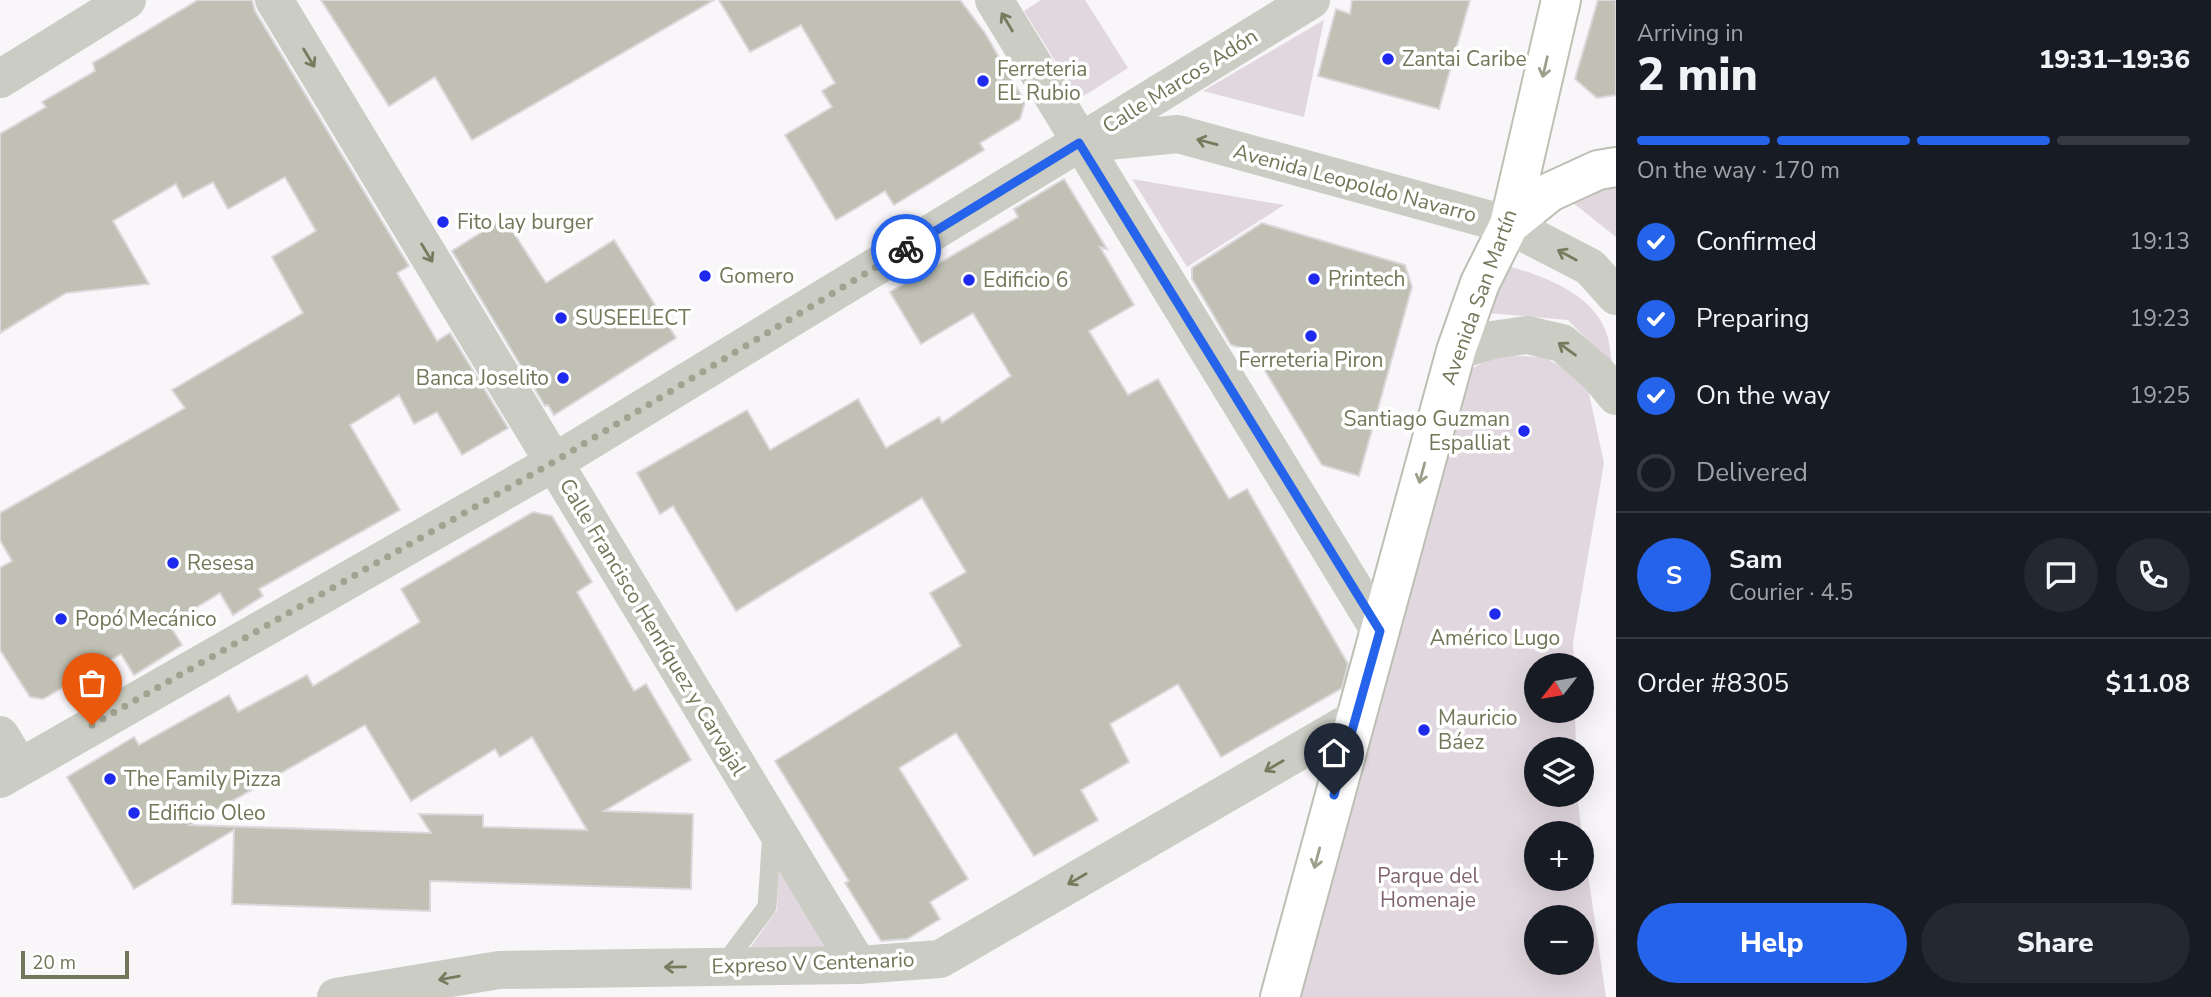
<!DOCTYPE html>
<meta charset="utf-8">
<style>
:root{--surface:#171b24;--page:#242831;--text:#f1f3f6;--muted:#9ea1a6;--line:#363941;--accent:#2563eb}
body{margin:0;font-family:"Nunito Sans",sans-serif;background:var(--page);color:var(--text);height:100vh;display:flex;flex-direction:column;font-size:26px;white-space:nowrap}
*{box-sizing:border-box;margin:0}
p{font-size:23px;color:var(--muted)}
.icon{flex:none;width:38px;height:38px;fill:none;stroke:currentColor;stroke-width:2;stroke-linecap:round;stroke-linejoin:round}
.map{position:relative;flex:1;overflow:hidden}
.details{display:flex;flex-direction:column;background:var(--surface);width:595px}
.details>*{flex:none}
.needle{width:46px;rotate:239deg}
.fabs{position:absolute;left:1524px;top:653px;display:grid;gap:14px}
.fabs a{display:grid;place-items:center;width:70px;height:70px;border-radius:50%;background:var(--surface);box-shadow:0 7px 28px #0002;font-size:35px}
.scale{position:absolute;left:21px;bottom:18px;width:108px;box-sizing:border-box;padding-left:7px;border:4px solid #727759;border-top:0;font-size:19px;line-height:24px;white-space:nowrap;color:#727759;-webkit-text-stroke:5px #fff;paint-order:stroke}
.pin{position:absolute;display:grid;place-items:center;width:60px;height:60px;color:#fff;margin:-72px -30px;border-radius:50% 50% 50% 0;rotate:-45deg;box-shadow:0 0 7px #0007}
.pin .icon{rotate:45deg}
.courier{position:absolute;display:grid;place-items:center;width:70px;height:70px;margin:-35px;border:5px solid #2563eb;border-radius:50%;background:#fff;color:#222;box-shadow:0 2px 9px #0007}
.summary em{font-style:normal;font-weight:800}
.summary div{display:flex;flex-direction:column-reverse}
.summary{display:flex;align-items:center;justify-content:space-between;height:119px;padding:0 21px}
h1{font-size:46px;font-weight:800;line-height:52px}
.bar{display:grid;grid-template-columns:repeat(4,1fr);gap:10px 7px;align-content:center;height:84px;padding:0 21px}
.bar i{height:9px;border-radius:5px;background:var(--line)}
.bar .active{background:var(--accent)}
.bar p{grid-column:span 4}
.line{display:flex;align-items:center;gap:18px;padding:0 21px;border-top:2px solid var(--line)}
.line div{flex:1}
.round{display:grid;place-items:center;flex:none;width:74px;height:74px;border-radius:37px;background:var(--page)}
ol{padding:0 21px;list-style:none}
li{display:flex;align-items:center;gap:21px;height:77px}
li p{margin-inline-start:auto}
li .icon{padding:7px;border-radius:50%;background:var(--accent);color:#fff;stroke-width:4}
li:last-child{color:var(--muted)}
li i{width:38px;height:38px;border:4px solid var(--line);border-radius:50%}
.cta{display:flex;gap:14px;margin-top:auto;padding:14px 21px}
.cta a{flex:1;height:80px;border-radius:42px;background:var(--accent);color:#fff;font-size:28px;font-weight:800;line-height:80px;text-align:center}
.cta a+a{background:var(--page);color:var(--text)}
main{display:flex;flex:1;min-height:0}
.map>svg:first-child{display:block}
.green{fill:#e1d7de;fill-rule:evenodd}
.building{fill:#c0c0b4;stroke:#dad8db;stroke-width:2;fill-rule:evenodd}
.lines{fill:none;stroke-linecap:round;stroke-linejoin:round}
.secondary-casing{stroke:#bec0b4;stroke-width:42}
.primary-casing{stroke:#bdbfb5;stroke-width:42}
.service{stroke:#cbcdc4;stroke-width:19}
.minor{stroke:#cbcdc4;stroke-width:38}
.secondary{stroke:#fff;stroke-width:38}
.primary{stroke:#fff;stroke-width:38}
.oneway{stroke:#767b5e}
.oneway2{stroke:#9ca08b}
.done{stroke:#a1a391;stroke-width:7;stroke-dasharray:0 12.6}
.route{stroke:#2563eb;stroke-width:9}
.poi-dot{fill:#202aef;stroke:#fff;stroke-width:2.5}
.labels{text-anchor:middle;dominant-baseline:central;stroke-width:7;stroke-linejoin:round;paint-order:stroke}
.poi-label{font-size:21px;fill:#727759;stroke:#fff;text-anchor:start}
.street-label{font-size:21px;fill:#727759;stroke:#fff}
.park-label{font-size:21px;fill:#806572;stroke:#fff}
</style>
<main>
<div class="map">
<svg width="1616" height="997" viewBox="0 0 1616 997">
<rect width="100%" height="100%" fill="#f8f6f9"/>
<g class="green">
<path d="M1041,0H1085L1128,68L1079,99L1024,11Z"/>
<path d="M1324,20L1304,117L1203,91Z"/>
<path d="M1132,179L1284,205L1187,267Z"/>
<path d="M1616,183V237L1572,202Z"/>
<path d="M1501,264C1541,275 1596,293 1608,338C1610,347 1611,357 1612,365L1568,320L1488,313Z"/>
<path d="M1496,355L1545,357L1587,384L1604,463L1573,643L1574,665H1536V710L1575,711L1576,749H1536V794L1577,795L1582,833H1536V878H1582V834L1606,997H1283L1461,375ZM1536,917H1582V962H1536Z"/>
<path d="M779,854L837,953L747,952L777,910Z"/>
</g>
<g class="building">
<path d="M198,0H252L255,11L409,266L397,273L437,341L450,333L508,428L462,455L437,412L414,424L399,395L350,425L400,510L259,589L263,596L233,615L220,593L169,624L182,645L134,675L121,654L43,699L30,697L0,650V568L12,561L0,540V513L185,408L172,390L303,313L272,257L316,231L285,177L228,209L213,182L183,198L176,184L113,221L149,284L66,293L0,333V134L46,107L42,102L95,71L93,63Z"/>
<path d="M321,0H714L472,140L435,77L389,106Z"/>
<path d="M719,0H960L985,33L1025,102L1020,119L980,143L984,150L894,205L885,191L836,220L785,135L832,107L822,91L835,83L801,25L750,52Z"/>
<path d="M1352,0H1470L1439,109L1318,76L1336,9L1350,14Z"/>
<path d="M1598,0H1616V95L1597,98L1575,79Z"/>
<path d="M1064,179L1107,249L1100,247L1134,305L1089,331L1128,395L1158,379L1229,499L1247,489L1348,664L1342,688L1221,757L1178,684L1110,724L1129,762L1081,790L1098,820L1034,856L956,733L899,768L968,879L930,902L940,919L907,939L881,941L845,883L849,881L775,761L961,646L930,593L966,572L922,498L736,611L673,506L660,514L637,473L747,410L770,450L858,399L886,448L939,417L942,423L1011,376L973,313L921,344L890,292L1018,217L1014,209Z"/>
<path d="M504,218L546,283L614,240L676,338L554,415L548,405L545,406L452,251Z"/>
<path d="M1262,223L1405,265L1412,287L1359,476L1322,465L1253,351L1231,345L1192,279V268Z"/>
<path d="M533,512L552,516L592,582L577,592L634,691L646,684L691,760L604,811L693,814L691,889L430,881V911L232,904L234,830L134,889L67,777L134,737L139,745L229,695L238,712L307,675L313,686L420,622L401,589ZM365,725L411,801L495,749L500,757L532,737L587,830L483,827V815L419,814L431,833L190,825Z"/>
</g>
<g class="lines">
<defs>
<path id="secondary" d="M1509,225L1561,0"/>
<path id="primary" d="M1280,997L1456,351L1480,283L1509,225L1550,192L1598,170L1616,167"/>
</defs>
<use href="#secondary" class="secondary-casing"/>
<use href="#primary" class="primary-casing"/>
<path class="service" d="M722,967L767,907L772,831"/>
<g class="minor">
<path d="M274,0L858,965"/>
<path d="M994,0L1380,631"/>
<path d="M0,79L127,0"/>
<path d="M1088,143L1178,134L1509,225L1590,267L1616,296"/>
<path d="M1456,351L1492,340L1527,335L1562,343L1598,374L1616,396"/>
<path d="M0,735L19,766"/>
<path d="M0,779L553,463L1079,143L1311,0"/>
<path d="M336,997L499,970L858,965L940,959L1355,719"/>
</g>
<use href="#secondary" class="secondary"/>
<use href="#primary" class="primary"/>
</g>
<defs><path id="oneway-shaft" d="M-6 0H5M1.5-3L5.5 0L1.5 3" fill="none" stroke-width="1.6" stroke-linecap="round" stroke-linejoin="round" transform="scale(1.75)"/></defs>
<g class="oneway">
<use href="#oneway-shaft" transform="translate(1007 22) rotate(-121)"/>
<use href="#oneway-shaft" transform="translate(309 58) rotate(59)"/>
<use href="#oneway-shaft" transform="translate(1207 142) rotate(-165)"/>
<use href="#oneway-shaft" transform="translate(427 253) rotate(59)"/>
<use href="#oneway-shaft" transform="translate(1567 255) rotate(-152)"/>
<use href="#oneway-shaft" transform="translate(1567 349) rotate(-144)"/>
<use href="#oneway-shaft" transform="translate(1274 766) rotate(150)"/>
<use href="#oneway-shaft" transform="translate(1077 879) rotate(150)"/>
<use href="#oneway-shaft" transform="translate(675 967) rotate(179)"/>
<use href="#oneway-shaft" transform="translate(449 978) rotate(170)"/>
</g>
<g class="oneway2">
<use href="#oneway-shaft" transform="translate(1545 67) rotate(103)"/>
<use href="#oneway-shaft" transform="translate(1422 473) rotate(105)"/>
<use href="#oneway-shaft" transform="translate(1317 858) rotate(105)"/>
</g>
<g class="lines">
<path class="done" d="M92,725L552,463L906,249"/>
<path class="route" d="M906,249L1079,143L1380,631L1334,795"/>
</g>
<g class="poi-dot">
<circle cx="1388" cy="59" r="7"/>
<circle cx="983" cy="81" r="7"/>
<circle cx="443" cy="222" r="7"/>
<circle cx="705" cy="276" r="7"/>
<circle cx="1314" cy="279" r="7"/>
<circle cx="969" cy="280" r="7"/>
<circle cx="561" cy="318" r="7"/>
<circle cx="1311" cy="336" r="7"/>
<circle cx="563" cy="378" r="7"/>
<circle cx="1524" cy="431" r="7"/>
<circle cx="173" cy="563" r="7"/>
<circle cx="1495" cy="614" r="7"/>
<circle cx="61" cy="619" r="7"/>
<circle cx="1424" cy="730" r="7"/>
<circle cx="110" cy="779" r="7"/>
<circle cx="134" cy="813" r="7"/>
</g>
<g class="labels">
<g class="poi-label">
<text x="1402" y="59">Zantai Caribe</text>
<text x="997" y="69">Ferreteria<tspan x="997" dy="24">EL Rubio</tspan></text>
<text x="457" y="222">Fito lay burger</text>
<text x="719" y="276">Gomero</text>
<text x="1328" y="279">Printech</text>
<text x="983" y="280">Edificio 6</text>
<text x="575" y="318">SUSEELECT</text>
<text x="1311" y="360" text-anchor="middle">Ferreteria Piron</text>
<text x="549" y="378" text-anchor="end">Banca Joselito</text>
<text x="1510" y="419" text-anchor="end">Santiago Guzman<tspan x="1510" dy="24">Espalliat</tspan></text>
<text x="187" y="563">Resesa</text>
<text x="75" y="619">Popó Mecánico</text>
<text x="1495" y="638" text-anchor="middle">Américo Lugo</text>
<text x="1438" y="718">Mauricio<tspan x="1438" dy="24">Báez</tspan></text>
<text x="124" y="779">The Family Pizza</text>
<text x="148" y="813">Edificio Oleo</text>
</g>
<g class="street-label">
<text transform="translate(1180 81) rotate(-32)">Calle Marcos Adón</text>
<text transform="translate(1355 183) rotate(15)">Avenida Leopoldo Navarro</text>
<text transform="translate(1479 297) rotate(-70)">Avenida San Martín</text>
<text transform="translate(653 627) rotate(59)">Calle Francisco Henríquez y Carvajal</text>
<text transform="translate(813 963) rotate(-2)">Expreso V Centenario</text>
</g>
<g class="park-label">
<text x="1428" y="876">Parque del<tspan x="1428" dy="24">Homenaje</tspan></text>
</g>
</g>
</svg>
<div class="fabs">
<a><svg class="needle" viewBox="-14 -14 28 28"><path d="M0-13l5 13h-10z" fill="#e53935"/><path d="M0 13l5-13h-10z" fill="#9ea1a6"/></svg></a>
<a><svg class="icon" aria-label="layers" viewBox="0 0 24 24"><path d="M12 4l9 5-9 5-9-5zM3 14l9 5 9-5"/></svg></a>
<a>+</a>
<a>−</a>
</div>
<div class="scale">20 m</div>
<div class="pin" style="left:92px;top:725px;background:#ea580c"><svg class="icon" aria-label="bag" viewBox="0 0 24 24"><path d="M5 8h14l-1 12H6zM9 8a3 3 0 0 1 6 0"/></svg></div>
<div class="pin" style="left:1334px;top:795px;background:#1f2937"><svg class="icon" aria-label="home" viewBox="0 0 24 24"><path d="M3 11l9-7 9 7M6 9v11h12V9"/></svg></div>
<div class="courier" style="left:906px;top:249px"><svg class="icon" aria-label="bike" viewBox="0 0 24 24"><circle cx="6" cy="16" r="4"/><circle cx="18" cy="16" r="4"/><path d="M6 16l4-8h5l3 8M10 8l3 8H6M13 5h3"/></svg></div>
</div>
<section class="details">
<div class="summary"><div><h1>2 min</h1><p>Arriving in</p></div><em>19:31–19:36</em></div>
<div class="bar"><i class="active"></i><i class="active"></i><i class="active"></i><i></i><p>On the way · 170 m</p></div>
<ol>
<li><svg class="icon" aria-label="check" viewBox="0 0 24 24"><path d="M5 12l5 5 9-10"/></svg>Confirmed<p>19:13</p></li>
<li><svg class="icon" aria-label="check" viewBox="0 0 24 24"><path d="M5 12l5 5 9-10"/></svg>Preparing<p>19:23</p></li>
<li><svg class="icon" aria-label="check" viewBox="0 0 24 24"><path d="M5 12l5 5 9-10"/></svg>On the way<p>19:25</p></li>
<li><i></i>Delivered</li>
</ol>
<div class="line" style="height:126px"><b class="round" style="background:var(--accent);color:#fff">S</b><div><b>Sam</b><p>Courier · 4.5</p></div><a class="round"><svg class="icon" aria-label="chat" viewBox="0 0 24 24"><path d="M4 5h16v11H9l-5 4z"/></svg></a><a class="round"><svg class="icon" aria-label="phone" viewBox="0 0 24 24"><path d="M5 4h4l2 5-3 2q2 4 5 5l2-3 5 2v4C11 20 4 13 5 4z"/></svg></a></div>
<div class="line" style="height:91px"><div>Order #8305</div><b>$11.08</b></div>
<div class="cta"><a>Help</a><a>Share</a></div>
</section>
</main>
